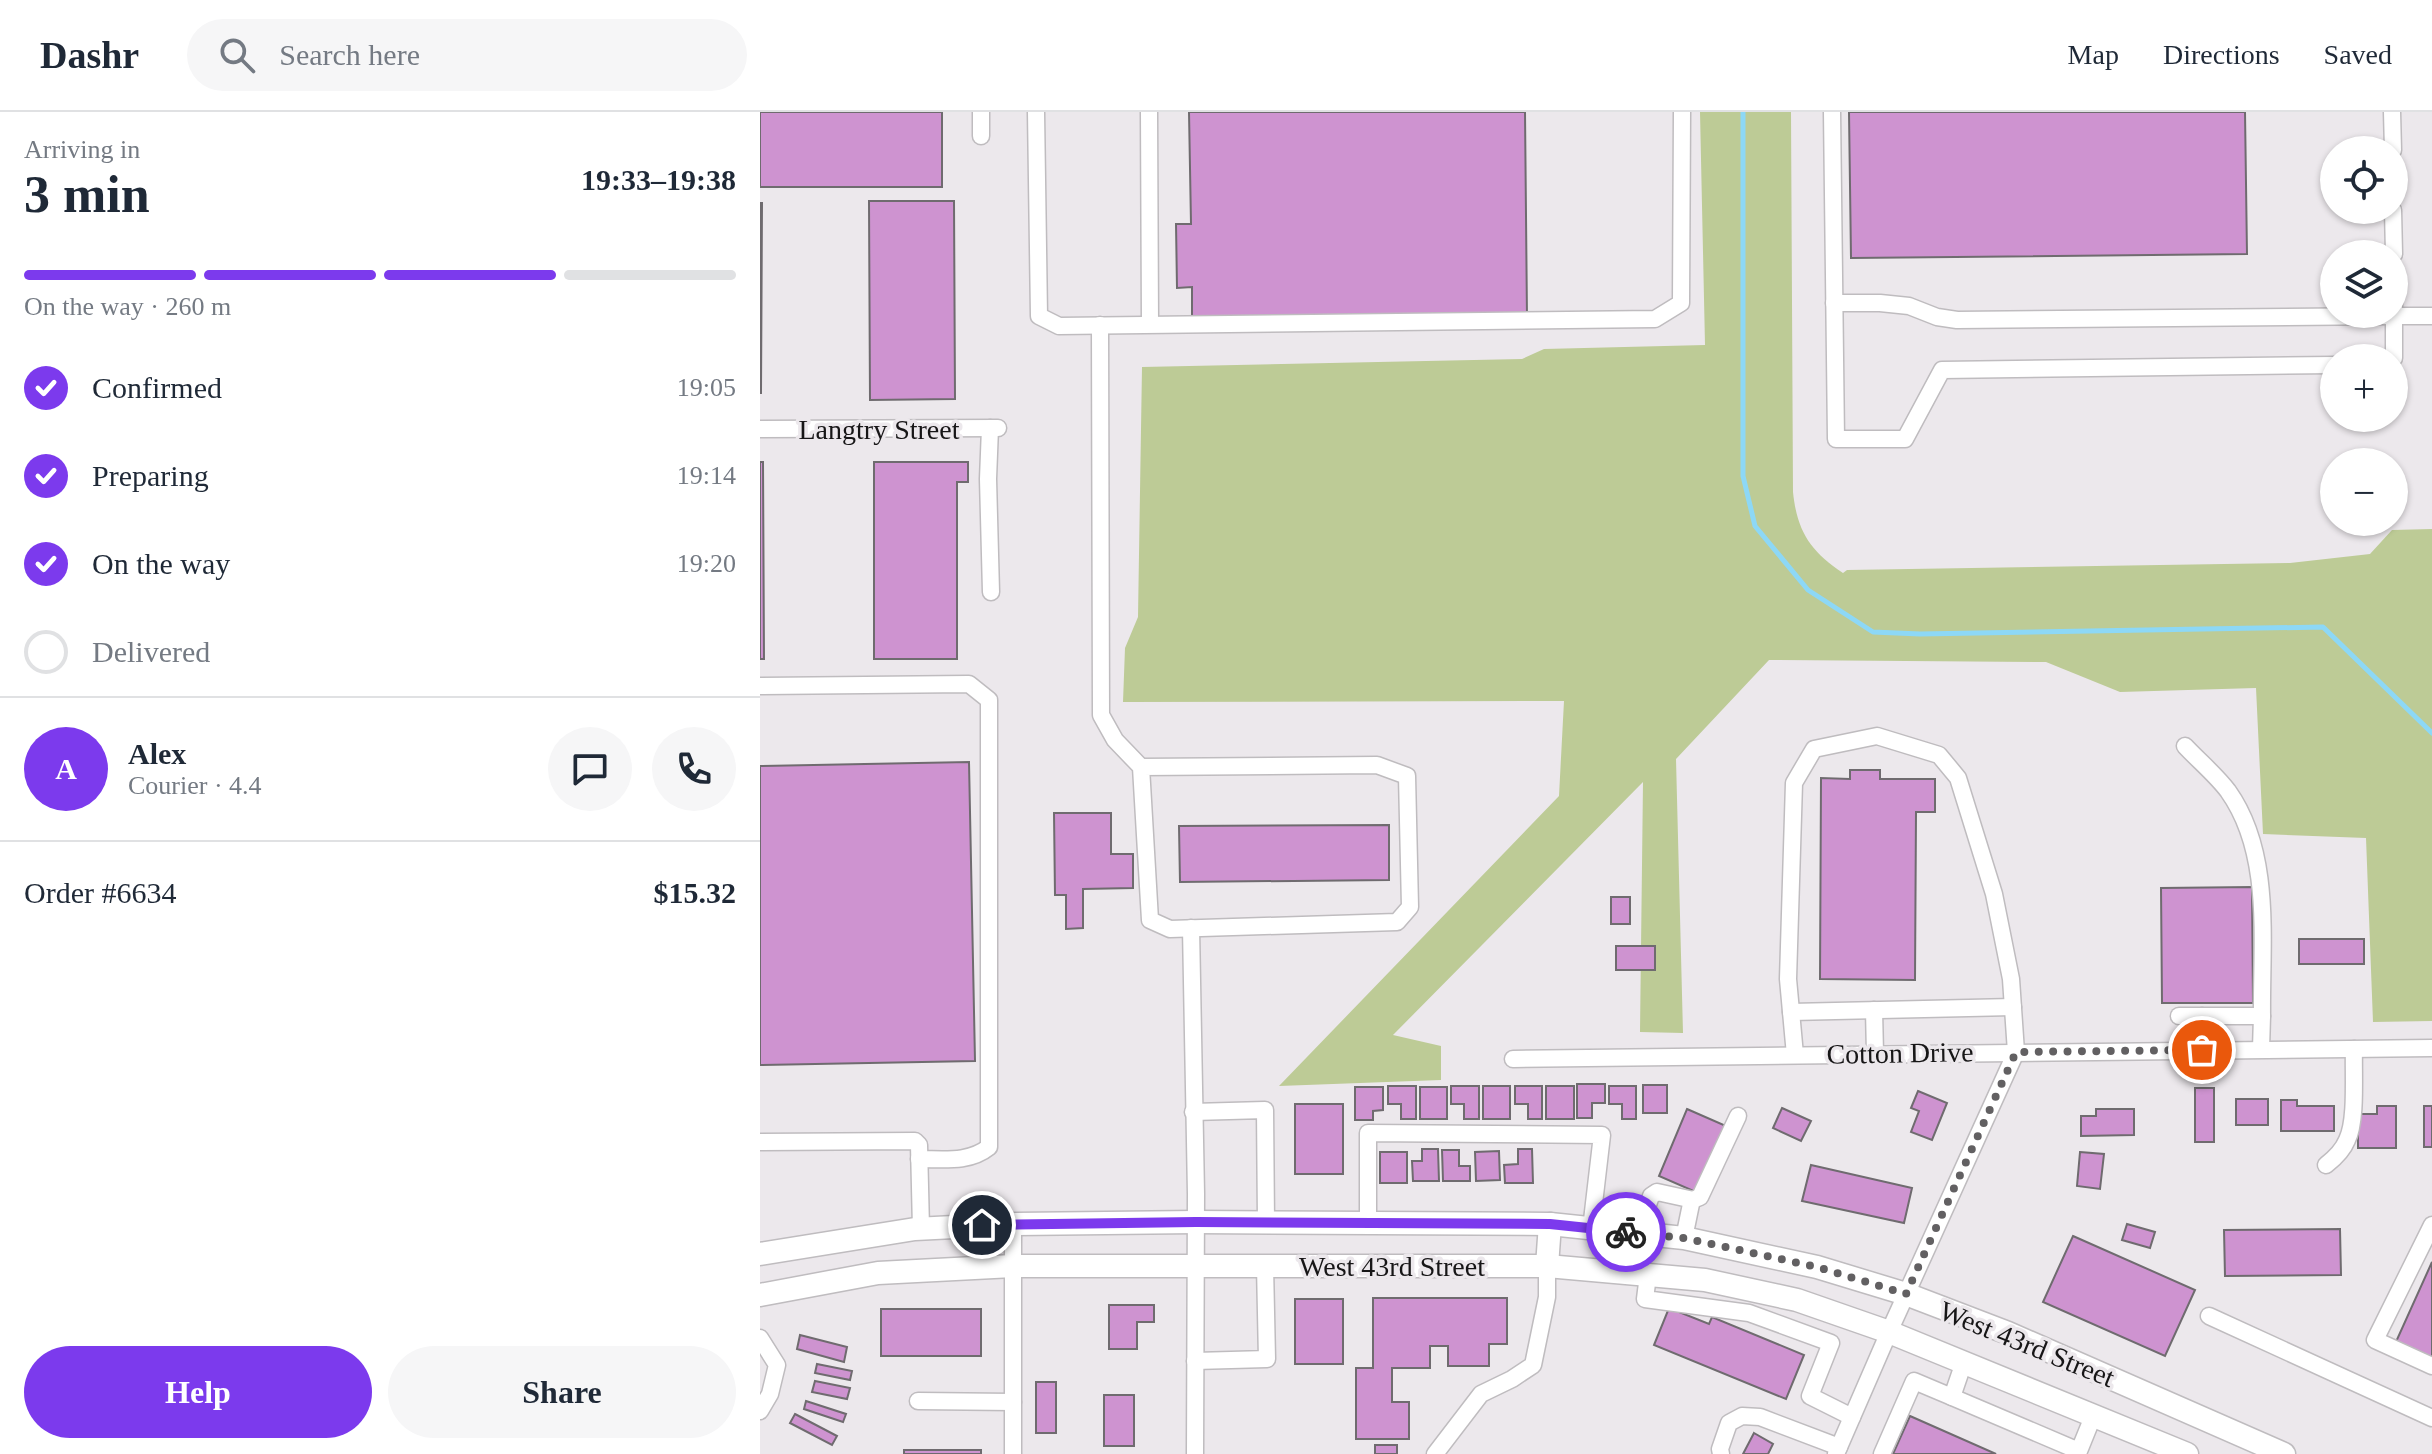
<!DOCTYPE html>
<meta charset="utf-8">
<style>
:root{--surface:#fff;--page:#f6f6f7;--text:#1f2937;--muted:#747a83;--line:#e0e1e3;--accent:#7c3aed}
body{margin:0;font-family:Georgia,serif;background:var(--page);color:var(--text);height:100vh;display:flex;flex-direction:column;font-size:30px;white-space:nowrap}
*{box-sizing:border-box;margin:0}
p{font-size:26px;color:var(--muted)}
.icon{flex:none;width:44px;height:44px;fill:none;stroke:currentColor;stroke-width:2;stroke-linecap:round;stroke-linejoin:round}
.map{position:relative;flex:1;overflow:hidden}
.sheet{display:flex;flex-direction:column;background:var(--surface);width:760px}
.sheet>*{flex:none}
.controls{position:absolute;left:1560px;top:24px;display:grid;gap:16px}
.controls a{display:grid;place-items:center;width:88px;height:88px;border-radius:50%;background:var(--surface);box-shadow:0 2px 6px #0004;font-size:40px}
.pin{position:absolute;display:grid;place-items:center;width:68px;height:68px;color:#fff;margin:-34px;border:4px solid #fff;border-radius:50%;box-shadow:0 2px 8px #0007}
.courier{position:absolute;display:grid;place-items:center;width:80px;height:80px;margin:-40px;border:6px solid #7c3aed;border-radius:50%;background:#fff;color:#222;box-shadow:0 2px 10px #0007}
.summary em{font-style:normal;font-weight:700}
.summary div{display:flex;flex-direction:column-reverse}
.summary{display:flex;align-items:center;justify-content:space-between;height:136px;padding:0 24px}
h1{font-size:52px;font-weight:700;line-height:60px}
.bar{display:grid;grid-template-columns:repeat(4,1fr);gap:12px 8px;align-content:center;height:96px;padding:0 24px}
.bar i{height:10px;border-radius:6px;background:var(--line)}
.bar .selected{background:var(--accent)}
.bar p{grid-column:span 4}
.line{display:flex;align-items:center;gap:20px;padding:0 24px;border-top:2px solid var(--line)}
.line div{flex:1}
.round{display:grid;place-items:center;flex:none;width:84px;height:84px;border-radius:42px;background:var(--page)}
ol{padding:0 24px;list-style:none}
li{display:flex;align-items:center;gap:24px;height:88px}
li p{margin-inline-start:auto}
li .icon{padding:8px;border-radius:50%;background:var(--accent);color:#fff;stroke-width:4}
li:last-child{color:var(--muted)}
li i{width:44px;height:44px;border:4px solid var(--line);border-radius:50%}
.cta{display:flex;gap:16px;margin-top:auto;padding:16px 24px}
.cta a{flex:1;height:92px;border-radius:48px;background:var(--accent);color:#fff;font-size:32px;font-weight:700;line-height:92px;text-align:center}
.cta a+a{background:var(--page);color:var(--text)}
header{display:flex;align-items:center;gap:48px;box-sizing:border-box;height:112px;padding:0 40px;background:var(--surface);border-bottom:2px solid var(--line)}
header strong{font-size:38px}
nav{display:flex;gap:44px;margin-inline-start:auto;font-size:28px}
.search{width:560px;height:72px;background:var(--page);display:flex;align-items:center;gap:20px;box-sizing:border-box;padding:0 28px;border-radius:44px;color:var(--muted);font-size:30px}
main{display:flex;flex:1;min-height:0}
.map>svg:first-child{display:block}
.green{fill:#bdcb96}
.lines{fill:none;stroke-linecap:round;stroke-linejoin:round}
.stream{stroke:#8dd8f6;stroke-width:5}
.building{fill:#ce93d0;stroke:#6f6b6f;stroke-width:2}
.minor-casing{stroke:#bfbcbf;stroke-width:19}
.major-casing{stroke:#bfbcbf;stroke-width:25}
.minor{stroke:#fff;stroke-width:16}
.major{stroke:#fff;stroke-width:22}
.done{stroke:#626062;stroke-width:8;stroke-dasharray:0 14.4}
.route{stroke:#7c3aed;stroke-width:10}
.labels{text-anchor:middle;dominant-baseline:central;stroke-width:7;stroke-linejoin:round;paint-order:stroke}
.street-label{font-size:28px;fill:#171617;stroke:#ece8ec}
</style>
<header>
<strong>Dashr</strong>
<div class="search"><svg class="icon" aria-label="search" viewBox="0 0 24 24"><circle cx="10" cy="10" r="6"/><path d="M15 15l6 6"/></svg>Search here</div>
<nav><a>Map</a><a>Directions</a><a>Saved</a></nav>
</header>
<main>
<section class="sheet">
<div class="summary"><div><h1>3 min</h1><p>Arriving in</p></div><em>19:33–19:38</em></div>
<div class="bar"><i class="selected"></i><i class="selected"></i><i class="selected"></i><i></i><p>On the way · 260 m</p></div>
<ol>
<li><svg class="icon" aria-label="check" viewBox="0 0 24 24"><path d="M5 12l5 5 9-10"/></svg>Confirmed<p>19:05</p></li>
<li><svg class="icon" aria-label="check" viewBox="0 0 24 24"><path d="M5 12l5 5 9-10"/></svg>Preparing<p>19:14</p></li>
<li><svg class="icon" aria-label="check" viewBox="0 0 24 24"><path d="M5 12l5 5 9-10"/></svg>On the way<p>19:20</p></li>
<li><i></i>Delivered</li>
</ol>
<div class="line" style="height:144px"><b class="round" style="background:var(--accent);color:#fff">A</b><div><b>Alex</b><p>Courier · 4.4</p></div><a class="round"><svg class="icon" aria-label="chat" viewBox="0 0 24 24"><path d="M4 5h16v11H9l-5 4z"/></svg></a><a class="round"><svg class="icon" aria-label="phone" viewBox="0 0 24 24"><path d="M5 4h4l2 5-3 2q2 4 5 5l2-3 5 2v4C11 20 4 13 5 4z"/></svg></a></div>
<div class="line" style="height:104px"><div>Order #6634</div><b>$15.32</b></div>
<div class="cta"><a>Help</a><a>Share</a></div>
</section>
<div class="map">
<svg width="1672" height="1342" viewBox="0 0 1672 1342">
<rect width="100%" height="100%" fill="#ece8ec"/>
<path class="green" d="M940,0H1031L1033,380C1037,419 1050,439 1083,461L1087,458L1530,451L1610,442L1632,418L1672,417V909L1613,910L1606,726L1503,722L1496,576L1360,580L1286,550L1009,548L916,647L923,921L880,920L883,670L633,923L681,934V968L519,974L799,684L804,589L363,590L365,536L378,505L382,255L762,247L784,237L945,233Z"/>
<g class="lines">
<path class="stream" d="M983,0V364L995,414L1048,478L1113,520L1160,522L1563,515L1672,621"/>
</g>
<g class="building">
<rect x="0" y="0" width="182" height="75"/>
<path d="M429,0H765L767,206L432,209V175L417,176L416,112H431Z"/>
<path d="M1089,0H1485L1487,142L1091,146Z"/>
<path d="M109,89H194L195,287L110,288Z"/>
<path d="M0,91H2L1,281H0Z"/>
<path d="M0,350H3L4,547H0Z"/>
<path d="M114,350H208V370H197V547H114Z"/>
<path d="M209,650L215,949L0,953V654Z"/>
<path d="M1090,658H1120V667H1175V700H1156L1155,868L1060,867L1061,666L1090,667Z"/>
<path d="M294,701H351V742H373V776L323,777V816L306,817V783H295Z"/>
<path d="M629,713V768L420,770L419,714Z"/>
<path d="M1492,775L1493,891H1402L1401,776Z"/>
<rect x="851" y="785" width="19" height="27"/>
<rect x="1539" y="827" width="65" height="25"/>
<rect x="856" y="834" width="39" height="24"/>
<path d="M817,972H845V991H832V1006H817Z"/>
<rect x="883" y="973" width="24" height="28"/>
<path d="M628,974H656V1007H641V992H628Z"/>
<path d="M691,974H719V1007H704V992H691Z"/>
<rect x="723" y="974" width="27" height="33"/>
<path d="M755,974H782V1007H768V992H755Z"/>
<rect x="786" y="974" width="28" height="33"/>
<path d="M849,974H876V1007H862V992H849Z"/>
<path d="M595,975H623V998L613,999V1008H595Z"/>
<rect x="660" y="975" width="27" height="32"/>
<rect x="1435" y="976" width="19" height="54"/>
<path d="M1158,979L1187,991L1172,1028L1151,1020L1159,999L1151,996Z"/>
<rect x="1476" y="987" width="32" height="26"/>
<path d="M1521,988H1537V994H1574V1019H1521Z"/>
<rect x="535" y="992" width="48" height="70"/>
<path d="M1617,994H1636V1036H1598V1002H1617Z"/>
<rect x="1664" y="994" width="8" height="41"/>
<path d="M1022,996L1051,1009L1041,1029L1013,1016Z"/>
<path d="M927,997L966,1014L938,1081L899,1064Z"/>
<path d="M1336,997H1374V1023L1321,1024V1004H1336Z"/>
<path d="M662,1037H678L679,1069H653L652,1049H662Z"/>
<path d="M758,1037H772L773,1071H745L744,1053L758,1052Z"/>
<path d="M682,1038H699V1054H710V1069H683Z"/>
<path d="M739,1039L740,1068L716,1069L715,1040Z"/>
<rect x="620" y="1040" width="27" height="31"/>
<path d="M1320,1040L1344,1042L1340,1077L1317,1074Z"/>
<path d="M1051,1053L1152,1076L1144,1111L1042,1089Z"/>
<path d="M1367,1112L1395,1120L1390,1136L1362,1128Z"/>
<path d="M1580,1117L1581,1163L1465,1164L1464,1118Z"/>
<path d="M1313,1124L1435,1178L1405,1244L1283,1190Z"/>
<path d="M1672,1150V1249L1635,1232Z"/>
<path d="M613,1186H747V1232H729V1254H688V1234H670V1256H632V1290H649V1327H596V1256H613Z"/>
<rect x="535" y="1187" width="48" height="65"/>
<path d="M349,1193H394V1210H377V1237H349Z"/>
<path d="M909,1196L949,1212L952,1205L1044,1243L1026,1287L894,1233Z"/>
<rect x="121" y="1197" width="100" height="47"/>
<path d="M40,1223L87,1235L84,1250L37,1237Z"/>
<path d="M57,1252L92,1259L90,1268L55,1261Z"/>
<path d="M55,1269L90,1276L87,1287L52,1280Z"/>
<rect x="276" y="1270" width="20" height="51"/>
<rect x="344" y="1283" width="30" height="51"/>
<path d="M46,1289L86,1302L83,1310L44,1297Z"/>
<path d="M35,1302L77,1324L72,1333L30,1311Z"/>
<path d="M1150,1304L1236,1342H1133Z"/>
<path d="M994,1321L1013,1332L1008,1342H983Z"/>
<rect x="615" y="1333" width="22" height="9"/>
<rect x="144" y="1338" width="77" height="4"/>
</g>
<g class="lines">
<defs>
<g id="minor">
<path d="M221,0V24"/>
<path d="M276,0L279,204L299,214L895,207L921,191L922,0"/>
<path d="M389,0L390,212"/>
<path d="M1072,0L1076,327H1145L1182,258L1574,253"/>
<path d="M1632,0L1633,38"/>
<path d="M1633,98L1634,142"/>
<path d="M1074,191H1120L1149,194L1177,205L1197,208L1634,204V166"/>
<path d="M340,213L341,603L355,628L381,655L617,653L647,664L650,795L637,810L410,817L390,808L381,655"/>
<path d="M1634,246V204H1672"/>
<path d="M230,316L228,367L231,480"/>
<path d="M0,317L238,316"/>
<path d="M0,574L209,572L229,588V1035C209,1051 184,1047 159,1047"/>
<path d="M1425,634C1439,649 1456,663 1468,679C1513,742 1501,831 1502,904"/>
<path d="M431,816L436,1082L435,1342"/>
<path d="M1114,898L1115,942"/>
<path d="M1031,900L1253,895"/>
<path d="M1419,904H1442"/>
<path d="M1442,938V904H1502L1501,937"/>
<path d="M1035,943L1028,867L1034,671L1054,637L1117,624L1179,643L1198,666L1234,782L1251,867L1256,940L1129,1220L1076,1342"/>
<path d="M753,947L1672,936"/>
<path d="M433,1000L505,998L506,1111"/>
<path d="M0,1030L155,1029L159,1033L161,1117"/>
<path d="M1566,1053C1575,1046 1583,1038 1587,1028C1597,1008 1593,961 1594,937"/>
<path d="M930,1089L940,1085L978,1004"/>
<path d="M608,1111V1021L842,1023L831,1117"/>
<path d="M1672,1113L1615,1228L1672,1254"/>
<path d="M878,1122L891,1084L897,1080L929,1087L931,1092L924,1126"/>
<path d="M888,1163L885,1187L989,1201L1071,1231L1050,1284L1092,1305"/>
<path d="M1449,1204L1672,1306"/>
<path d="M0,1226L17,1253L10,1282L0,1299"/>
<path d="M435,1249L507,1247L505,1154"/>
<path d="M1204,1250L1192,1285L1319,1339L1334,1302"/>
<path d="M158,1289L253,1290"/>
<path d="M253,1342V1112"/>
<path d="M675,1342L721,1282L752,1267L773,1253L787,1185V1154"/>
<path d="M961,1342L960,1337L969,1311L982,1304L1000,1305L1079,1335"/>
<path d="M1122,1342L1154,1269L1192,1285"/>
</g>
<g id="major">
<path d="M0,1142L155,1117L253,1112L436,1110L790,1112L924,1126L1057,1155L1146,1182L1248,1221L1524,1342"/>
<path d="M787,1154L790,1112"/>
<path d="M0,1183L118,1161L253,1154H787L945,1168L1037,1188L1129,1220L1427,1342"/>
</g>
</defs>
<use href="#minor" class="minor-casing"/>
<use href="#major" class="major-casing"/>
<use href="#minor" class="minor"/>
<use href="#major" class="major"/>
</g>
<g class="lines">
<path class="done" d="M866,1120L924,1126L1057,1155L1146,1182L1256,940L1442,938"/>
<path class="route" d="M222,1113L436,1110L790,1112L866,1120"/>
</g>
<g class="labels">
<g class="street-label">
<text x="119" y="317">Langtry Street</text>
<text transform="translate(1140 941) rotate(-1)">Cotton Drive</text>
<text x="632" y="1154">West 43rd Street</text>
<text transform="translate(1267 1232) rotate(22)">West 43rd Street</text>
</g>
</g>
</svg>
<div class="controls">
<a><svg class="icon" aria-label="locate" viewBox="0 0 24 24"><circle cx="12" cy="12" r="6"/><path d="M12 2v4M12 18v4M2 12h4M18 12h4"/></svg></a>
<a><svg class="icon" aria-label="layers" viewBox="0 0 24 24"><path d="M12 4l9 5-9 5-9-5zM3 14l9 5 9-5"/></svg></a>
<a>+</a>
<a>−</a>
</div>
<div class="pin" style="left:1442px;top:938px;background:#ea580c"><svg class="icon" aria-label="bag" viewBox="0 0 24 24"><path d="M5 8h14l-1 12H6zM9 8a3 3 0 0 1 6 0"/></svg></div>
<div class="pin" style="left:222px;top:1113px;background:#1f2937"><svg class="icon" aria-label="home" viewBox="0 0 24 24"><path d="M3 11l9-7 9 7M6 9v11h12V9"/></svg></div>
<div class="courier" style="left:866px;top:1120px"><svg class="icon" aria-label="bike" viewBox="0 0 24 24"><circle cx="6" cy="16" r="4"/><circle cx="18" cy="16" r="4"/><path d="M6 16l4-8h5l3 8M10 8l3 8H6M13 5h3"/></svg></div>
</div>
</main>
